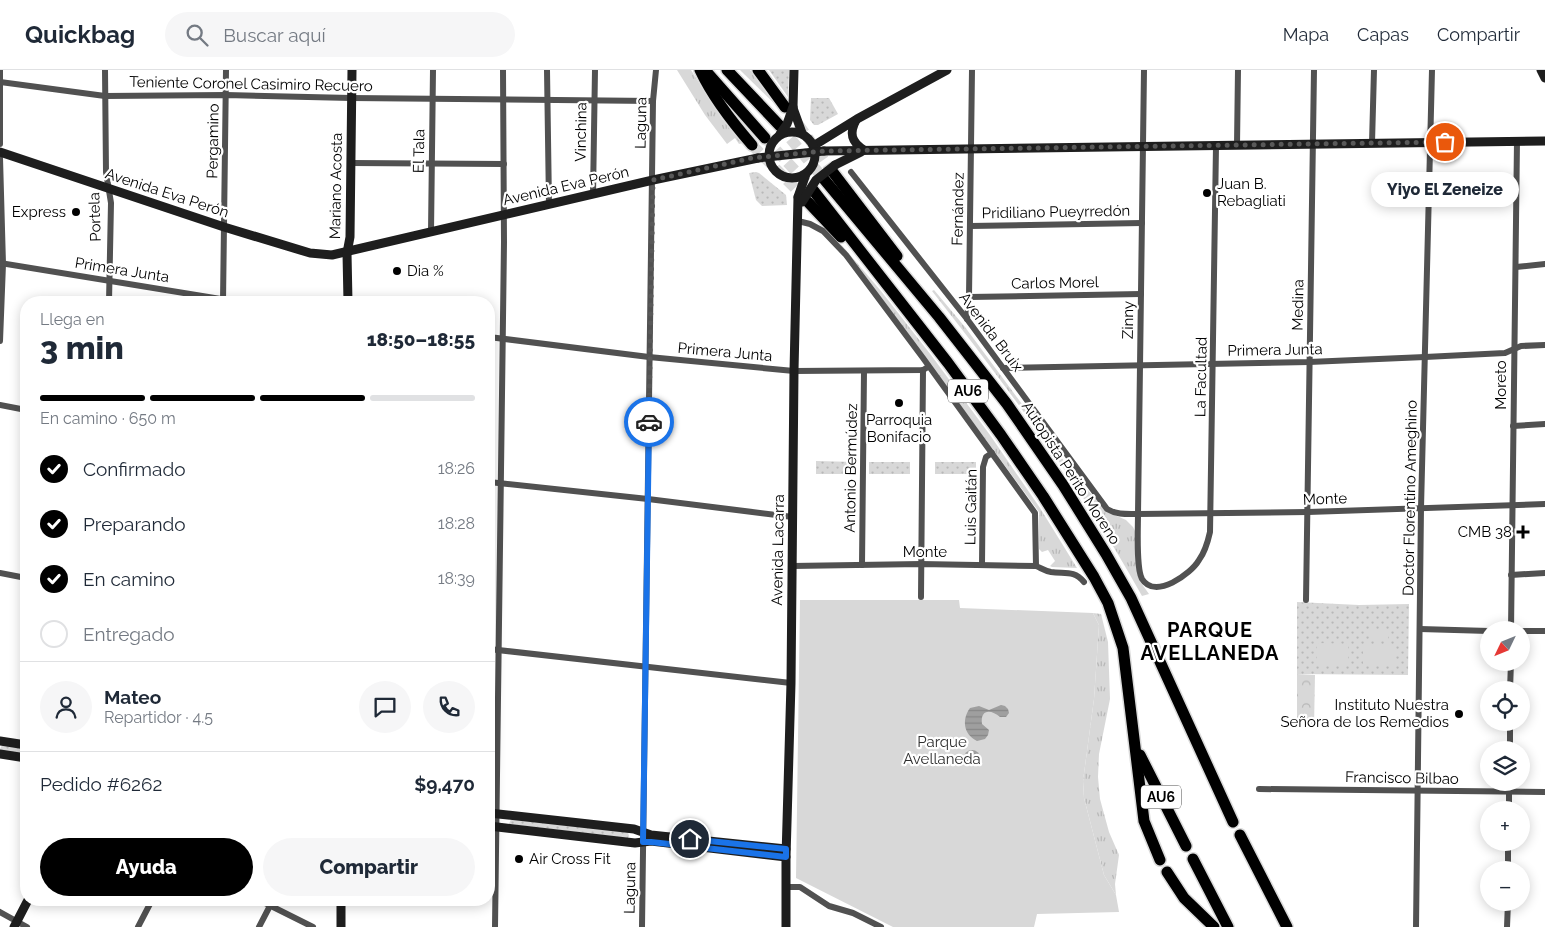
<!DOCTYPE html>
<html lang="es">
<meta charset="utf-8">
<style>
:root{--surface:#fff;--page:#f6f6f7;--text:#1f2937;--muted:#747a83;--line:#e0e1e3;--accent:#000}
body{margin:0;font-family:Raleway,sans-serif;background:var(--page);color:var(--text);height:100vh;display:flex;flex-direction:column;font-size:19px;white-space:nowrap}
*{box-sizing:border-box;margin:0}
p{font-size:16px;color:var(--muted)}
.icon{flex:none;width:28px;height:28px;fill:none;stroke:currentColor;stroke-width:2;stroke-linecap:round;stroke-linejoin:round}
.map{position:relative;flex:1;overflow:hidden}
.panel{position:absolute;left:20px;top:226px;width:475px;height:610px;display:flex;flex-direction:column;background:var(--surface);border-radius:20px;box-shadow:0 2px 12px #0003}
.panel>*{flex:none}
.needle{width:32px;rotate:227deg}
.tools{position:absolute;left:1480px;top:551px;display:grid;gap:10px}
.tools a{display:grid;place-items:center;width:50px;height:50px;border-radius:50%;background:var(--surface);box-shadow:0 2px 12px #0003;font-size:25px}
.pin{position:absolute;display:grid;place-items:center;width:42px;height:42px;color:#fff;margin:-21px;border:2px solid #fff;border-radius:50%;box-shadow:0 1px 5px #0007}
.courier{position:absolute;display:grid;place-items:center;width:50px;height:50px;margin:-25px;border:4px solid #1a73e8;border-radius:50%;background:#fff;color:#222;box-shadow:0 1px 6px #0007}
.bubble{position:absolute;height:35px;border-radius:18px;background:var(--surface);box-shadow:0 2px 12px #0003;font-size:16px;font-weight:800;line-height:35px;text-align:center}
.overview em{font-style:normal;font-weight:800}
.overview div{display:flex;flex-direction:column-reverse}
.overview{display:flex;align-items:center;justify-content:space-between;height:85px;padding:0 20px}
h1{font-size:32px;font-weight:800;line-height:38px}
.bar{display:grid;grid-template-columns:repeat(4,1fr);gap:8px 5px;align-content:center;height:60px;padding:0 20px}
.bar i{height:6px;border-radius:4px;background:var(--line)}
.bar .selected{background:var(--accent)}
.bar p{grid-column:span 4}
.line{display:flex;align-items:center;gap:12px;padding:0 20px;border-top:1px solid var(--line)}
.line div{flex:1}
.round{display:grid;place-items:center;flex:none;width:52px;height:52px;border-radius:26px;background:var(--page)}
ol{padding:0 20px;list-style:none}
li{display:flex;align-items:center;gap:15px;height:55px}
li p{margin-inline-start:auto}
li .icon{padding:5px;border-radius:50%;background:var(--accent);color:#fff;stroke-width:4}
li:last-child{color:var(--muted)}
li i{width:28px;height:28px;border:2px solid var(--line);border-radius:50%}
.cta{display:flex;gap:10px;margin-top:auto;padding:10px 20px}
.cta a{flex:1;height:58px;border-radius:30px;background:var(--accent);color:#fff;font-size:20px;font-weight:800;line-height:58px;text-align:center}
.cta a+a{background:var(--page);color:var(--text)}
header{display:flex;align-items:center;gap:30px;box-sizing:border-box;height:70px;padding:0 25px;background:var(--surface);border-bottom:1px solid var(--line)}
header strong{font-size:24px}
nav{display:flex;gap:28px;margin-inline-start:auto;font-size:18px}
.search{width:350px;height:45px;background:var(--page);display:flex;align-items:center;gap:12px;box-sizing:border-box;padding:0 18px;border-radius:28px;color:var(--muted);font-size:19px}
.map>svg:first-child{display:block}
.grass{fill:url(#grass-tufts)}
.forest{fill:url(#forest-crowns)}
.park{fill:url(#park-dots)}
.pitch{fill:#d8d8d8}
.water{fill:url(#water-rules)}
.lines{fill:none;stroke-linecap:round;stroke-linejoin:round}
.highway-tunnel{stroke:#d9d9d9;stroke-width:11;stroke-dasharray:11 5.5;stroke-linecap:butt}
.highway-casing{stroke:#dbdbdb;stroke-width:14}
.street{stroke:#515151;stroke-width:6}
.secondary{stroke:#1e1e1e;stroke-width:9}
.highway{stroke:#000;stroke-width:11}
.secondary-bridge{stroke:#1e1e1e;stroke-width:9}
.done{stroke:#595959;stroke-width:5;stroke-dasharray:0 9}
.route{stroke:#1a73e8;stroke-width:6}
.poi-dot{fill:#000;stroke:#fff;stroke-width:2}
.labels{text-anchor:middle;dominant-baseline:central;stroke-width:4.5;stroke-linejoin:round;paint-order:stroke}
.shield{fill:#fff;stroke:#4c4c4c;stroke-width:1}
.shield-label{font-size:14px;font-weight:bold;fill:#000}
.street-label{font-size:15px;fill:#000;stroke:#fff}
.poi-label{font-size:15px;fill:#000;stroke:#fff;text-anchor:start}
.park-label{font-size:15px;fill:#2f2f2f;stroke:#fff}
.district-label{font-size:20px;font-weight:bold;letter-spacing:1px;fill:#000;stroke:#fff}
</style>
<header>
<strong>Quickbag</strong>
<div class="search"><svg class="icon" aria-label="search" viewBox="0 0 24 24"><circle cx="10" cy="10" r="6"/><path d="M15 15l6 6"/></svg>Buscar aquí</div>
<nav><a>Mapa</a><a>Capas</a><a>Compartir</a></nav>
</header>
<div class="map">
<svg width="1545" height="857" viewBox="0 0 1545 857">
<defs>
<pattern id="grass-tufts" width="24" height="20" patternUnits="userSpaceOnUse" patternTransform="scale(1.25)"><rect width="24" height="20" fill="#d8d8d8"/><path d="M3 7l-1-3M5 7V3M7 7l1-3M15 17l-1-3M17 17v-4M19 17l1-3" fill="none" stroke="#b8b8b8"/></pattern>
<pattern id="forest-crowns" width="20" height="18" patternUnits="userSpaceOnUse" patternTransform="scale(1.25)"><rect width="20" height="18" fill="#d8d8d8"/><path d="M2 6a3 3 0 1 1 6 0M12 15a3 3 0 1 1 6 0" fill="none" stroke="#b8b8b8"/></pattern>
<pattern id="park-dots" width="8" height="8" patternUnits="userSpaceOnUse" patternTransform="scale(1.25)"><rect width="8" height="8" fill="#d8d8d8"/><path d="M2 2h.1M6 6h.1" fill="none" stroke="#b8b8b8" stroke-width="1.8" stroke-linecap="round"/></pattern>
<pattern id="water-rules" width="6" height="5" patternUnits="userSpaceOnUse" patternTransform="scale(1.25)"><rect width="6" height="5" fill="#9f9f9f"/><path d="M0 2.5h6" fill="none" stroke="#878787"/></pattern>
</defs>
<rect width="100%" height="100%" fill="#fff"/>
<g class="grass">
<path d="M677,0H691L722,49L743,73L739,74L735,68L727,74L705,45Z"/>
<path d="M740,0H750L768,21L782,41Z"/>
<path d="M809,137L881,221L931,285L990,365L1040,438L1077,498L1052,497L1050,496L1055,491L1048,480L1042,482L1039,479V442L861,200L835,168L810,143Z"/>
<path d="M934,220L965,257L1073,403L1106,441L1126,450L1133,457L1137,465L1139,510L1149,524L1142,526C1114,476 1084,427 1051,380C1013,326 973,273 932,221Z"/>
<path d="M1093,543L1101,544L1108,572L1110,629L1099,684L1098,707L1100,729L1109,762L1119,785L1115,814L1116,825L1104,805L1084,728L1083,711L1094,629L1099,555Z"/>
</g>
<path class="forest" d="M1297,604L1315,605L1314,657L1297,656Z"/>
<g class="park">
<path d="M769,0H789L788,27Z"/>
<path d="M811,28H829L838,44L818,55H814L810,50Z"/>
<path d="M756,102L759,103L786,125L787,135L762,136L756,130L749,103Z"/>
<path d="M816,391L856,392V404H816Z"/>
<rect x="869" y="392" width="41" height="12"/>
<rect x="935" y="392" width="41" height="12"/>
<path d="M1297,532L1359,535L1409,534L1408,605L1297,604Z"/>
<path d="M2,675L26,678V685L1,681L0,679Z"/>
<path d="M511,749L628,762L629,766L628,768L509,754Z"/>
</g>
<g class="pitch">
<path d="M800,530H959L960,538L1093,543L1099,555L1094,629L1083,711L1084,728L1104,805L1116,825L1119,842L1037,844L1034,857H893L796,808Z"/>
<rect x="1370" y="560" width="18" height="10"/>
<path d="M1317,573L1348,574V594H1317Z"/>
<rect x="1363" y="574" width="31" height="21"/>
</g>
<g class="water">
<path d="M1001,635L1005,636L1008,639L1009,643L1006,647H1000C991,639 980,639 982,654L989,660L988,665L985,669L977,671C963,664 962,649 970,638L979,636L989,640Z"/>
<circle cx="972" cy="688" r="8"/>
</g>
<g class="lines">
<g class="highway-tunnel">
<path d="M798,54L832,101"/>
<path d="M780,56L823,108"/>
<path d="M765,68L813,120"/>
<path d="M752,75L806,129"/>
</g>
<defs>
<g id="highway">
<path d="M700,0C713,28 732,52 752,75"/>
<path d="M705,0L765,68"/>
<path d="M727,0L780,56"/>
<path d="M758,0L785,37"/>
<path d="M832,101L897,186"/>
<path d="M823,108L939,247L1007,334L1063,415L1106,484L1131,528L1233,752"/>
<path d="M813,120L948,293L1001,365L1043,426L1094,507L1108,533L1123,578L1144,751L1160,790"/>
<path d="M808,132L841,167"/>
<path d="M1140,685L1186,776"/>
<path d="M1240,765L1287,857"/>
<path d="M1193,789L1228,857"/>
<path d="M1167,802L1184,828L1214,857"/>
</g>
</defs>
<use href="#highway" class="highway-casing"/>
<g class="street">
<path d="M105,0L106,102L111,133L109,232"/>
<path d="M547,0L549,135"/>
<path d="M1144,0L1138,444C1138,459 1136,498 1142,509C1155,530 1191,504 1199,490C1205,482 1208,471 1210,462L1216,76"/>
<path d="M0,12L105,26L226,25L351,28L653,31"/>
<path d="M1372,73L1374,0"/>
<path d="M0,74V0"/>
<path d="M1237,75L1238,0"/>
<path d="M0,88L3,194L0,271"/>
<path d="M351,93L504,94"/>
<path d="M851,102L967,249L1107,439C1117,445 1127,444 1138,444L1308,442L1545,434"/>
<path d="M593,125L595,0"/>
<path d="M798,151L810,154L823,161L846,185L923,288L1035,443L1036,496"/>
<path d="M970,156L1142,153"/>
<path d="M431,162L433,0"/>
<path d="M0,193L239,232"/>
<path d="M1516,197L1545,194"/>
<path d="M969,227L1141,224"/>
<path d="M223,232L226,0"/>
<path d="M967,249L969,227L972,0"/>
<path d="M489,267L649,287L794,301L923,300L928,297"/>
<path d="M1003,298L1309,292L1425,287L1505,283L1521,276L1545,275"/>
<path d="M0,335L26,340"/>
<path d="M1513,356L1545,354"/>
<path d="M489,412L648,429L793,447"/>
<path d="M862,495L864,301"/>
<path d="M982,495L983,397L986,387L992,383"/>
<path d="M792,496L921,494L1036,496C1041,498 1045,501 1051,502C1065,504 1074,500 1084,512"/>
<path d="M0,503L26,508"/>
<path d="M1511,505L1545,503"/>
<path d="M921,527L923,300"/>
<path d="M1306,530L1314,0"/>
<path d="M1420,559L1489,561"/>
<path d="M1511,560L1517,71"/>
<path d="M1521,561H1545"/>
<path d="M489,579L791,613"/>
<path d="M1510,620L1511,592"/>
<path d="M1510,680V652"/>
<path d="M1259,719L1545,722"/>
<path d="M1509,740V712"/>
<path d="M1508,800V772"/>
<path d="M786,817H800L829,836L853,843L881,857"/>
<path d="M259,830L313,857"/>
<path d="M0,842L27,857"/>
<path d="M138,857L152,830"/>
<path d="M259,857L273,830"/>
<path d="M495,857L504,172L503,0"/>
<path d="M642,857L653,31L656,0"/>
<path d="M1416,857L1421,438L1432,0"/>
<path d="M1507,857L1508,832"/>
</g>
<g class="secondary">
<path d="M1541,0L1545,8"/>
<path d="M793,37L794,0"/>
<path d="M856,50C849,63 851,72 864,80"/>
<path d="M818,73L857,49L947,0"/>
<path d="M824,81L1545,71"/>
<path d="M0,82L224,157L310,183L332,185L653,110L758,88"/>
<path d="M835,95L861,82"/>
<path d="M348,232L347,183L350,167L352,0"/>
<path d="M0,671L26,675"/>
<path d="M0,684L26,688"/>
<path d="M489,743L634,759L651,765L786,779"/>
<path d="M489,756L635,773L651,771L786,787"/>
<path d="M14,857L28,830"/>
<path d="M341,857V830"/>
<path d="M786,857V787L791,613L794,301L798,127"/>
</g>
<use href="#highway" class="highway"/>
<g class="secondary-bridge">
<path d="M793,38L802,63"/>
<circle cx="792" cy="85" r="23"/>
<path d="M780,64L787,54L793,37"/>
<path d="M758,88L824,81"/>
<path d="M798,127L806,104"/>
<path d="M802,132L816,110L835,95"/>
</g>
</g>
<g class="lines">
<path class="done" d="M649,352L653,110L752,88L824,81L1445,72"/>
<path class="route" d="M649,352L643,772H651L786,787V779L690,769"/>
</g>
<g class="poi-dot">
<circle cx="1207" cy="123" r="5"/>
<circle cx="76" cy="142" r="5"/>
<circle cx="397" cy="201" r="5"/>
<circle cx="899" cy="333" r="5"/>
<path d="M1520.5 454.5h5v5h5v5h-5v5h-5v-5h-5v-5h5z"/>
<circle cx="1459" cy="644" r="5"/>
<circle cx="519" cy="789" r="5"/>
</g>
<g class="labels">
<g class="shield">
<rect x="948" y="309.5" width="40" height="23" rx="4"/>
<rect x="1141" y="715.5" width="40" height="23" rx="4"/>
</g>
<g class="shield-label">
<text x="968" y="321">AU6</text>
<text x="1161" y="727">AU6</text>
</g>
<g class="street-label">
<text transform="translate(251 14) rotate(1)">Teniente Coronel Casimiro Recuero</text>
<text transform="translate(641 53) rotate(-89)">Laguna</text>
<text transform="translate(581 62) rotate(-89)">Vinchina</text>
<text transform="translate(213 71) rotate(-89)">Pergamino</text>
<text transform="translate(419 81) rotate(-89)">El Tala</text>
<text transform="translate(336 116) rotate(-89)">Mariano Acosta</text>
<text transform="translate(566 116) rotate(-13)">Avenida Eva Perón</text>
<text transform="translate(167 123) rotate(18)">Avenida Eva Perón</text>
<text transform="translate(958 139) rotate(-89)">Fernández</text>
<text transform="translate(1056 142) rotate(-1)">Pridiliano Pueyrredón</text>
<text transform="translate(95 147) rotate(-92)">Portela</text>
<text transform="translate(122 200) rotate(9)">Primera Junta</text>
<text transform="translate(1055 213) rotate(-1)">Carlos Morel</text>
<text transform="translate(1298 235) rotate(-89)">Medina</text>
<text transform="translate(1128 250) rotate(-89)">Zinny</text>
<text transform="translate(991 262) rotate(53)">Avenida Bruix</text>
<text transform="translate(1275 280) rotate(-1)">Primera Junta</text>
<text transform="translate(725 282) rotate(5)">Primera Junta</text>
<text transform="translate(1201 307) rotate(-89)">La Facultad</text>
<text transform="translate(1501 315) rotate(-90)">Moreto</text>
<text transform="translate(851 398) rotate(-89)">Antonio Bermúdez</text>
<text transform="translate(1071 403) rotate(57)">Autopista Perito Moreno</text>
<text transform="translate(1410 428) rotate(-89)">Doctor Florentino Ameghino</text>
<text transform="translate(1325 429) rotate(-2)">Monte</text>
<text transform="translate(971 437) rotate(-89)">Luis Gaitán</text>
<text transform="translate(778 480) rotate(-89)">Avenida Lacarra</text>
<text x="925" y="482">Monte</text>
<text transform="translate(1402 708) rotate(1)">Francisco Bilbao</text>
<text transform="translate(630 818) rotate(-89)">Laguna</text>
</g>
<g class="poi-label">
<text x="1217" y="114">Juan B.<tspan x="1217" dy="17">Rebagliati</tspan></text>
<text x="66" y="142" text-anchor="end">Express</text>
<text x="407" y="201">Dia %</text>
<text x="899" y="350" text-anchor="middle">Parroquia<tspan x="899" dy="17">Bonifacio</tspan></text>
<text x="1512" y="462" text-anchor="end">CMB 38</text>
<text x="1449" y="635" text-anchor="end">Instituto Nuestra<tspan x="1449" dy="17">Señora de los Remedios</tspan></text>
<text x="529" y="789">Air Cross Fit</text>
</g>
<g class="park-label">
<text x="942" y="672">Parque<tspan x="942" dy="17">Avellaneda</tspan></text>
</g>
<g class="district-label">
<text x="1210" y="560">PARQUE<tspan x="1210" dy="23">AVELLANEDA</tspan></text>
</g>
</g>
</svg>
<div class="tools">
<a><svg class="needle" viewBox="-14 -14 28 28"><path d="M0-13l5 13h-10z" fill="#e53935"/><path d="M0 13l5-13h-10z" fill="#747a83"/></svg></a>
<a><svg class="icon" aria-label="locate" viewBox="0 0 24 24"><circle cx="12" cy="12" r="6"/><path d="M12 2v4M12 18v4M2 12h4M18 12h4"/></svg></a>
<a><svg class="icon" aria-label="layers" viewBox="0 0 24 24"><path d="M12 4l9 5-9 5-9-5zM3 14l9 5 9-5"/></svg></a>
<a>+</a>
<a>−</a>
</div>
<div class="pin" style="left:1445px;top:72px;background:#ea580c"><svg class="icon" aria-label="bag" viewBox="0 0 24 24"><path d="M5 8h14l-1 12H6zM9 8a3 3 0 0 1 6 0"/></svg></div>
<div class="pin" style="left:690px;top:769px;background:#1f2937"><svg class="icon" aria-label="home" viewBox="0 0 24 24"><path d="M3 11l9-7 9 7M6 9v11h12V9"/></svg></div>
<div class="courier" style="left:649px;top:352px"><svg class="icon" aria-label="car" viewBox="0 0 24 24"><path d="M5 17H2v-5l4-1 3-4h7l3 4 3 1v5h-3M9 17h6M6 11h13"/><circle cx="7" cy="17" r="2"/><circle cx="17" cy="17" r="2"/></svg></div>
<div class="bubble" style="left:1371px;top:102px;width:148px">Yiyo El Zeneize</div>
<section class="panel">
<div class="overview"><div><h1>3 min</h1><p>Llega en</p></div><em>18:50–18:55</em></div>
<div class="bar"><i class="selected"></i><i class="selected"></i><i class="selected"></i><i></i><p>En camino · 650 m</p></div>
<ol>
<li><svg class="icon" aria-label="check" viewBox="0 0 24 24"><path d="M5 12l5 5 9-10"/></svg>Confirmado<p>18:26</p></li>
<li><svg class="icon" aria-label="check" viewBox="0 0 24 24"><path d="M5 12l5 5 9-10"/></svg>Preparando<p>18:28</p></li>
<li><svg class="icon" aria-label="check" viewBox="0 0 24 24"><path d="M5 12l5 5 9-10"/></svg>En camino<p>18:39</p></li>
<li><i></i>Entregado</li>
</ol>
<div class="line" style="height:90px"><a class="round"><svg class="icon" aria-label="person" viewBox="0 0 24 24"><circle cx="12" cy="8" r="4"/><path d="M4 21q1-7 8-7t8 7"/></svg></a><div><b>Mateo</b><p>Repartidor · 4.5</p></div><a class="round"><svg class="icon" aria-label="chat" viewBox="0 0 24 24"><path d="M4 5h16v11H9l-5 4z"/></svg></a><a class="round"><svg class="icon" aria-label="phone" viewBox="0 0 24 24"><path d="M5 4h4l2 5-3 2q2 4 5 5l2-3 5 2v4C11 20 4 13 5 4z"/></svg></a></div>
<div class="line" style="height:65px"><div>Pedido #6262</div><b>$9,470</b></div>
<div class="cta"><a>Ayuda</a><a>Compartir</a></div>
</section>
</div>
